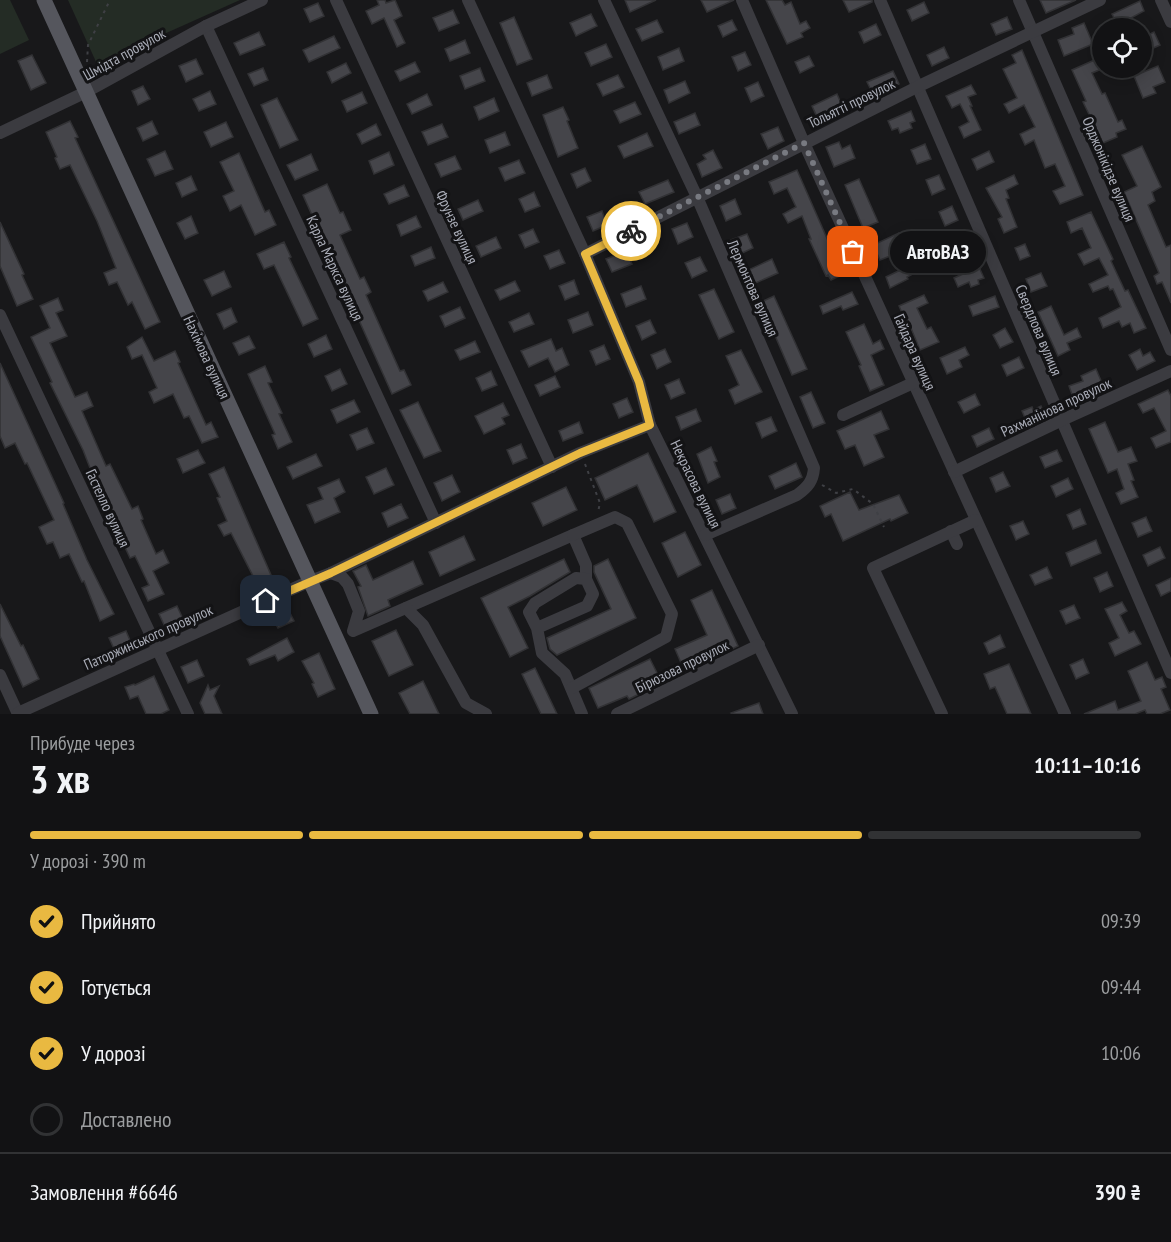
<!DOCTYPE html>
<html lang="uk">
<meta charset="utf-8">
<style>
:root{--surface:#121214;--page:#1f2022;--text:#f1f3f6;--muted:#9c9ea0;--line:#313234;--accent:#e9b941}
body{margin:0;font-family:"PT Sans Narrow",sans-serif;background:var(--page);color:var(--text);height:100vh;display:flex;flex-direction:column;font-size:22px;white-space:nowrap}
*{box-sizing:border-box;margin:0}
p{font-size:20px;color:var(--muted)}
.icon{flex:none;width:33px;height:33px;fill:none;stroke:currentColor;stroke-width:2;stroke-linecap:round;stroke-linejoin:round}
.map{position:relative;height:714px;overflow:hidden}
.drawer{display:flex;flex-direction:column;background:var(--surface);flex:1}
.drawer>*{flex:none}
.buttons{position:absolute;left:1092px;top:18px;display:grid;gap:12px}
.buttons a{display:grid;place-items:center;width:60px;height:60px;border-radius:50%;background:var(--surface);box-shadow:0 3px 15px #0003,0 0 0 2px var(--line);font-size:30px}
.pin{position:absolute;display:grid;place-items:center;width:51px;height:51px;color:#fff;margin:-26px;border-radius:12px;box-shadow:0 3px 9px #0006}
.courier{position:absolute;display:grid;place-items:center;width:60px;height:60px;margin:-30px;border:4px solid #e9b941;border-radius:50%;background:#fff;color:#222;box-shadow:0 2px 8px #0007}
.bubble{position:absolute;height:42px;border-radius:21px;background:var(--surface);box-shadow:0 3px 15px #0003,0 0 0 2px var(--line);font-size:20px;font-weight:700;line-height:42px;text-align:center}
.head em{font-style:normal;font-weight:700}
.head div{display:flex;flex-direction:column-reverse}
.head{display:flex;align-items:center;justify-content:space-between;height:102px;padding:0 30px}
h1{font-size:39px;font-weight:700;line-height:45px}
.bar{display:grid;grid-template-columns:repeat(4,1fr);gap:9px 6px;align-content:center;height:72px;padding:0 30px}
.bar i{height:8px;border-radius:4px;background:var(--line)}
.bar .selected{background:var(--accent)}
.bar p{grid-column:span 4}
.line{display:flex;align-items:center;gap:15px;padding:0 30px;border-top:2px solid var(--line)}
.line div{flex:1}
ol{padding:0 30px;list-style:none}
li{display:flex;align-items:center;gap:18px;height:66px}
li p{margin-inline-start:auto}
li .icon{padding:6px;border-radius:50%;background:var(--accent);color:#111;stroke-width:4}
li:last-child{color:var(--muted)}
li i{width:33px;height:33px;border:3px solid var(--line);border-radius:50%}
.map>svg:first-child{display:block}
.green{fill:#242c25}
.building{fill:#45454a;stroke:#323235;stroke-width:1.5}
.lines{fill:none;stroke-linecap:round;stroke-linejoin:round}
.path{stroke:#3f4045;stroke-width:2;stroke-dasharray:3 4.5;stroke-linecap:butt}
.minor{stroke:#3b3b40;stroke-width:12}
.major{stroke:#55565d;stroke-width:15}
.done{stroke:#787a81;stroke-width:6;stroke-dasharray:0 10.8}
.route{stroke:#e9b941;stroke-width:8}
.labels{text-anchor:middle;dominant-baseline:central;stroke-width:6;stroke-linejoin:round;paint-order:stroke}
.street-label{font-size:15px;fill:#abaeb9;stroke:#131315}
</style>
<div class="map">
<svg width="1171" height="714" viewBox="0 0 1171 714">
<rect width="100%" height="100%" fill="#18181a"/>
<g class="green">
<path d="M0,0H10L29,40L0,54Z"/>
<path d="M68,0H240L97,64Z"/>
</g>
<g class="building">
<path d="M377,0H385L386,3L395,0L402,16L394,20L405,43L397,47L384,18L372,24L366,11L379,5Z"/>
<path d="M625,0H656L630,12Z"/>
<path d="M701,0H734L707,12Z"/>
<path d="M766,0H782L785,5L791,2L800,24L806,21L810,28L801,33L803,37L787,44Z"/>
<path d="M843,0H872V2L849,12Z"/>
<path d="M1040,0H1076L1046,13Z"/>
<path d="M1140,1L1144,11L1118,25L1112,14Z"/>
<path d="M924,2L929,13L912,21L907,10Z"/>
<path d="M318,3L324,16L310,22L304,9Z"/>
<path d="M453,10L459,23L439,31L433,18Z"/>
<path d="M591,14L597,26L576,36L570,23Z"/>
<path d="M514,17L532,59L517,65L500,23Z"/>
<path d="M1007,17L1012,29L996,35L991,24Z"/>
<path d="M657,20L663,32L642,41L636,29Z"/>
<path d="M732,20L737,30L723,37L718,26Z"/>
<path d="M1084,23L1093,44L1064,56L1058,40L1074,34L1072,28Z"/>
<path d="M876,24L881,35L864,43L859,32Z"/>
<path d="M259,32L265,45L240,55L234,43Z"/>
<path d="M1154,32L1160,45L1142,53V38Z"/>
<path d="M334,36L340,48L309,62L303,50Z"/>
<path d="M465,40L470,53L450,61L445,49Z"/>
<path d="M606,44L612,57L591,66L585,53Z"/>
<path d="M944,47L949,58L932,66L927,55Z"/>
<path d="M679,48L684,61L663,70L658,57Z"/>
<path d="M1022,50L1083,195L1060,204L1053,191L1065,186L1055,164L1045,168L1034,140L1025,145L1020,134L1035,127L1024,105L1009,113L1004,104L1017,98L1003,69L1016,63L1012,55Z"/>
<path d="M745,52L751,65L738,71L732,57Z"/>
<path d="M32,55L46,83L31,90L18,61Z"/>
<path d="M809,56L814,66L800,73L795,62Z"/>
<path d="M1099,58L1104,68L1092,73L1102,94L1105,93L1118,122L1122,120L1126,129L1116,133L1117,137L1103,143L1083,102L1086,101L1072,70Z"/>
<path d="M196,59L203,74L186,82L179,66Z"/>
<path d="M415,62L420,72L400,81L395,71Z"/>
<path d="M346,63L351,73L332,83L327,72Z"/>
<path d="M1158,66L1165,82L1153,87L1156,93L1143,98L1134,76Z"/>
<path d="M263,68L268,80L254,86L248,74Z"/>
<path d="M480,68L485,81L465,89L460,76Z"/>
<path d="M893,71L899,84L874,96L867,82Z"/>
<path d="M547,75L552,88L532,96L527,83Z"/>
<path d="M618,75L624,87L603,96L597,84Z"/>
<path d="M685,81L690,93L669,103L664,90Z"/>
<path d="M758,82L764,96L751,102L745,88Z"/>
<path d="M971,85L976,94L968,97L972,106H970L981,130L964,138L959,127L969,122L960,104L952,108L946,96Z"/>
<path d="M143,86L150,99L138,105L132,91Z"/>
<path d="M210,91L216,104L199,111L193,99Z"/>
<path d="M362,92L367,103L347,112L342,101Z"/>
<path d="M427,94L432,105L412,114L407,104Z"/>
<path d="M837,94L844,110L819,121L812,106Z"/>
<path d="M277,98L298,140L280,148L261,105Z"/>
<path d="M494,98L499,111L479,120L474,107Z"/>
<path d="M635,102L641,114L620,123L614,111Z"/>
<path d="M563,107L569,120L567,121L578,148L558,157L543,115Z"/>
<path d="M911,111L915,121L910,123L912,128L900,133L898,128L892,130L888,121Z"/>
<path d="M695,113L700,125L679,134L674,122Z"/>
<path d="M70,121L78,137L75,138L160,322L145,329L132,302L128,305L117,282L109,285L104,273L116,268L97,221L70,165L60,169L55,158L57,157L46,132Z"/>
<path d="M152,121L158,134L143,141L137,128Z"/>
<path d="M226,122L233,137L211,147L204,132Z"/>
<path d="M376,124L381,135L362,144L357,134Z"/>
<path d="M442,124L448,137L428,145L422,132Z"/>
<path d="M778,127L784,141L768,149L761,134Z"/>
<path d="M505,132L510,145L490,153L485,140Z"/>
<path d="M647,133L653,146L624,158L618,146Z"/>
<path d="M839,142L842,149L850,145L855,158L834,167L826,147Z"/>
<path d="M925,144L931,159L917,164L911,150Z"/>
<path d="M1142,146L1161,187L1152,192L1155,201L1148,205L1166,247L1171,245V303L1162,282L1157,284L1154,276L1159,273L1124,192L1137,186L1122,155Z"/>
<path d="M713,150L722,168L702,177L697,164L706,159L703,155Z"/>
<path d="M165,151L173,169L155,176L147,159Z"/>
<path d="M989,151L994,162L977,170L972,159Z"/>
<path d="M389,152L394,165L374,174L369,161Z"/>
<path d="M239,153L265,212L269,210L276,225L255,235L241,205L230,211L223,196L234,191L220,162Z"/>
<path d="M311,154L318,170L295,180L287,165Z"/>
<path d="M455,156L461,169L441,177L435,164Z"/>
<path d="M519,160L525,173L505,181L499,168Z"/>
<path d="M585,168L591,181L577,188L571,174Z"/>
<path d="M797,170L833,252L836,251L840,259L837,260L844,274L831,280L828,275L826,276L809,239H811L802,216L788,223L783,214L796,207L787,188L774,194L769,182Z"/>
<path d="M939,175L945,189L932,195L926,180Z"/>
<path d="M1014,175L1018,184L1006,190L1009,198L1006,199L1017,227L1004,233L998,219L1002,217L986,188Z"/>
<path d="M191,176L197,190L182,197L176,183Z"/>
<path d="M859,179L878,222L863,228L845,185Z"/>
<path d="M668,180L674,192L645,204L639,192Z"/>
<path d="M327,184L340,213L343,212L351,230L340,235L360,279L364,277L371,292L366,295L400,371L404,370L411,385L392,394L303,195Z"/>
<path d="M404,185L409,196L389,204L384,194Z"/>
<path d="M534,192L540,206L525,212L519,199Z"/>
<path d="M735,199L741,214L726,221L720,206Z"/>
<path d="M478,200L483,211L463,220L458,209Z"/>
<path d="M952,206L958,220L945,226L939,212Z"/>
<path d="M602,211L607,225L593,231L587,217Z"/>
<path d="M1091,212L1113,259L1111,261L1125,291L1128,290L1146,328L1134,333L1130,323L1122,327L1119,321L1103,328L1099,318L1121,307L1113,289L1110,290L1108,286L1093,292L1089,284L1108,275L1099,258L1084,265L1078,254L1091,248L1082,228L1071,233L1067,222Z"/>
<path d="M191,216L198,233L185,239L177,223Z"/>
<path d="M416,216L421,227L401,236L397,225Z"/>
<path d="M0,222L24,274L22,275L33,299L17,306L0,266Z"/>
<path d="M687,223L693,237L678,244L672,229Z"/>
<path d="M533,229L539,242L525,248L519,235Z"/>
<path d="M899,233L903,242L892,247L895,254L880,260L873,245Z"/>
<path d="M747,234L753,248L738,255L731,240Z"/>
<path d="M967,236L973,251L960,256L954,243Z"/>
<path d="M496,237L501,248L481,257L476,246Z"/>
<path d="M284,242L291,257L289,258L318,319L303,326L274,265L264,269L257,254Z"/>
<path d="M1025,244L1030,256L1020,260L1015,248Z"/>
<path d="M431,247L435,258L415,266L411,256Z"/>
<path d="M559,250L565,263L550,269L544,256Z"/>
<path d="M626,251L632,264L612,272L606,259Z"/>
<path d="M700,257L707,271L692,278L685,263Z"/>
<path d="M772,259L778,273L751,285L744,272Z"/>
<path d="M919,261L922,269L907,277L908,279L890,288L886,277Z"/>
<path d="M979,267L984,278L978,280L979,284L971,287L969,282L958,287L954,278Z"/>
<path d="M224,271L231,287L212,296L204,280Z"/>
<path d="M1041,273L1047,286L1031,292L1026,279Z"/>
<path d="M574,280L579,294L565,300L559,286Z"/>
<path d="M515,281L520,291L500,300L495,290Z"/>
<path d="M443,282L448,292L428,301L423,291Z"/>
<path d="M641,286L646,299L626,307L621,294Z"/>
<path d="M714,289L734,332L719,339L699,295Z"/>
<path d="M852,292L858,304L843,310L841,306L823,314L820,306Z"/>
<path d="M924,295L928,303L917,308L927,329L931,327L939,342L920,350L908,321L906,322L899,306Z"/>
<path d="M774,296L807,369L792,375L767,317L765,318L759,303Z"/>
<path d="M995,296L999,307L973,316L969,306Z"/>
<path d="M58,298L63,310L56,313L67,336L50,343L75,397L87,392L93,406L82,411L106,466L110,464L132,509L138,506L143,519L141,520L156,554L163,550L169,563L153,571L164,594L148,601L142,588L149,585L135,556L130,558L123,543L126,542L110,507L107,508L97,486L83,450L50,383L52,382L31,337L50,328L40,306Z"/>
<path d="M1051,306L1064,335L1077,328L1081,337L1067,343L1070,350L1058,356L1038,312Z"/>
<path d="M460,307L465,318L445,327L440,316Z"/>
<path d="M231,308L237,322L224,329L217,314Z"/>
<path d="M588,312L593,325L573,333L568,320Z"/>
<path d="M529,313L534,324L514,332L509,322Z"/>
<path d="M650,320L656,333L642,340L636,326Z"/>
<path d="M864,324L873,344L880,340L884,349L871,355L884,385L870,391L859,366L861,365L846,332Z"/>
<path d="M1005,328L1013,342L1000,348L993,335Z"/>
<path d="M326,335L332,349L314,357L308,344Z"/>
<path d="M249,336L255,348L239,355L233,343Z"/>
<path d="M142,337L154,361L175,351L180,362L178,363L206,425L211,422L218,437L202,443L189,416L184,418L173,394L154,403L149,392L157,388L142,355L132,359L127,347Z"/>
<path d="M551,339L556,351L562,348L569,365L555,372L548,358L529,367L521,351Z"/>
<path d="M475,341L480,352L460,360L455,350Z"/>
<path d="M604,345L610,359L596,365L590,351Z"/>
<path d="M965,347L969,355L959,360L962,367L947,374L940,358Z"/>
<path d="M665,349L671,362L657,369L651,355Z"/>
<path d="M1140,349L1143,356L1150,352L1155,361L1137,370L1129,355Z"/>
<path d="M741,350L762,392L735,404L729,390L739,385L726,356Z"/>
<path d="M1019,357L1024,368L1007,376L1002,365Z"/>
<path d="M0,363L64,503L63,504L87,560L114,614L100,621L84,581L82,582L69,554L60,558L53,542L47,544L39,527L54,520L27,463L25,464L15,443L5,448L0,436Z"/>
<path d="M265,366L272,382L268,383L282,413L279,414L292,442L278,449L272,435L275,434L248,374Z"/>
<path d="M340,369L347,384L332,391L325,376Z"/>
<path d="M1096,369L1105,390L1075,403L1069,386L1083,381L1081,376Z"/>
<path d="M491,371L497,385L482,391L476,378Z"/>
<path d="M555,376L560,387L540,396L535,385Z"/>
<path d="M679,379L685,393L671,399L665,385Z"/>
<path d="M1168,390L1171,396V442L1156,448L1151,438L1166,431L1154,408L1143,413L1138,404Z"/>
<path d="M811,392L825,423L813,428L800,397Z"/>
<path d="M975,394L980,405L964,413L958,402Z"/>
<path d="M627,398L633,412L619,418L613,404Z"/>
<path d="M354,400L360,412L337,423L331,410Z"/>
<path d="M418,402L441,451L424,458L400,410Z"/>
<path d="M503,403L509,415L502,418L505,424L484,434L475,416Z"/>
<path d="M1041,406L1046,418L1020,430L1016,422L1025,418L1022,411L1032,407L1033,410Z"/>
<path d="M696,409L701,421L681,430L676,417Z"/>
<path d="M881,411L889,429L874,435L884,457L864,466L855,445L845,449L837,431Z"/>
<path d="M771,417L777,431L762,438L756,423Z"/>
<path d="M579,422L583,433L563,441L559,431Z"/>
<path d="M1105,422L1118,452L1131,447L1137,461L1128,464L1134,480L1131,481L1138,497L1121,504L1116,493L1124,489L1117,469L1108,473L1089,429Z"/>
<path d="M367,428L374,443L357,450L350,435Z"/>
<path d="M989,428L994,439L977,447L972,436Z"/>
<path d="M521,444L527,458L513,464L507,450Z"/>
<path d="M711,447L717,461L714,462L720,477L708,483L697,454Z"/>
<path d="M198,450L205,463L183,473L177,459Z"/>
<path d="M1057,450L1062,461L1045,468L1040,457Z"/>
<path d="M648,453L676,512L654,522L637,485L605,500L595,478Z"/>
<path d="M316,454L322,466L293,479L287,467Z"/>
<path d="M796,463L802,477L775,489L769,476Z"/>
<path d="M224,467L271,575L256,582L231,533L224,536L218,525L227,521L217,498L220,497L209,474Z"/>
<path d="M386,468L394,485L374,494L366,477Z"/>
<path d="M1003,472L1010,486L996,492L990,478Z"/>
<path d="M452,475L460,492L442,501L434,483Z"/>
<path d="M1068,478L1073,489L1056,497L1051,486Z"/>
<path d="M339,479L345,492L334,498L340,512L315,523L307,505L323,499L318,488Z"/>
<path d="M566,487L577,510L543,526L532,503Z"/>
<path d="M850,492L859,510L899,495L908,513L891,521L890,519L843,541L831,514L825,517L820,506Z"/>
<path d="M730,494L736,508L722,514L716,500Z"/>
<path d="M401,504L408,518L388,527L382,513Z"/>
<path d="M1080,509L1086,524L1073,529L1067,515Z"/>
<path d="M1146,517L1152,531L1138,537L1132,523Z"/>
<path d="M1023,521L1029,534L1016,540L1010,526Z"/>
<path d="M685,532L701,565L678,577L662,543Z"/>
<path d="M464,536L475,560L440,576L429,552Z"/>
<path d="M1096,540L1101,553L1071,566L1066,553Z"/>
<path d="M1160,547L1165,558L1148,566L1143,555Z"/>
<path d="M564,559L570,572L530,596L508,607L528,648L510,657L481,598Z"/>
<path d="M608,559L636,618L557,655L550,649L547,638L611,609L594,572V566Z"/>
<path d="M413,561L423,584L388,600L390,606L368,616L358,587L361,586L353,571L366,565L373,580Z"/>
<path d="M1047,567L1052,578L1035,585L1030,575Z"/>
<path d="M1107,572L1113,586L1100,592L1094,578Z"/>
<path d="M1171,578V591L1161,596L1156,585Z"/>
<path d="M712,590L738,646L685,672L675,649L707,635L691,600Z"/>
<path d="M1122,602L1127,611L1120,615L1129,633L1134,631L1141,644L1115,656L1109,643L1119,638L1105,609Z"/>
<path d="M0,604L21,646L23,645L39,679L23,687L0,636Z"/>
<path d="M1074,605L1080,618L1066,624L1060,611Z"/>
<path d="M177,606L184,621L166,629L159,614Z"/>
<path d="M289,611L294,621L278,628L273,619Z"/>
<path d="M396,630L413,665L389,676L372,641Z"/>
<path d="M126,631L132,645L116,653L109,638Z"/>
<path d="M1000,635L1005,647L989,654L984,643Z"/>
<path d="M287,638L294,652L278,661L275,655L250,665L247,659Z"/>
<path d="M319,653L335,689L318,697L312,684L314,683L302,661Z"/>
<path d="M650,659L662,683L629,699L627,696L598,708L589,688Z"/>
<path d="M1083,659L1089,673L1076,679L1070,665Z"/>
<path d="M197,660L204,676L188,683L181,667Z"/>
<path d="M1147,662L1155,680L1162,677L1166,687L1161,689L1170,710L1160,714H1147L1145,710L1135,714H1084L1115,701L1118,710L1141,701L1128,671Z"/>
<path d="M1009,664L1031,714H1007L995,687L990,689L984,674Z"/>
<path d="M535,668L557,714H541L522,674Z"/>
<path d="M154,676L169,710L161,714H146L138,696L130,699L125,687L134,684L135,685Z"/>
<path d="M423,681L439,714H410L399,693Z"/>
<path d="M208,685L210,690L219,686L214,696L222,714H205L200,703Z"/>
<path d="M759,703L763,714H732L731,713Z"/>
</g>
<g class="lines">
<g class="path">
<path d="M87,62L88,45L110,0"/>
<path d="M585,464L600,503L598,512"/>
<path d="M822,485L836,493L853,489L873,504L884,527"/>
</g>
<g class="minor">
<path d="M336,0L552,467"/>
<path d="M468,0L585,254L639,382L650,425L792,714"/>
<path d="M604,0L697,197L814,468C813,481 808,487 797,495L705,535"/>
<path d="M742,0L804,143L1065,714"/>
<path d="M880,0L1171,673"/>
<path d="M1019,0L1171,350"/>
<path d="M1161,0L1171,22"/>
<path d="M206,26L436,523"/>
<path d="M0,133L86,92L206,26L262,0"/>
<path d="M585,254L917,87L1100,0"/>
<path d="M0,315L188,714"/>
<path d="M843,415L913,383"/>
<path d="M954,472L1062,420L1171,371"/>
<path d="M951,531L957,544"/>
<path d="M331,573L342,577L348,584L359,611L353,631L573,535L586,565V579"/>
<path d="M406,608L423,625L466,703L486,714"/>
<path d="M537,628L587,606L593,594L586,579L576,578L535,603L529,612L537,628L542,653L565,674L582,714"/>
<path d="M0,675L18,714"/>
<path d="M572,688L666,637L672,614L627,523L615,517L573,535"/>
<path d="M18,713L310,581L331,573L580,453L650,425"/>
<path d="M617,714L759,645"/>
<path d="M942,714L873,568L976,520"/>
</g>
<path class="major" d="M44,0L371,714"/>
</g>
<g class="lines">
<path class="done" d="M631,231L804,143L853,252"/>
<path class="route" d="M266,601L331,573L580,453L650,425L639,382L585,254L631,231"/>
</g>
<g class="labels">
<g class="street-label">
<text transform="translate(124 54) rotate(-29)">Шмідта провулок</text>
<text transform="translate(851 103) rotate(-26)">Тольятті провулок</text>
<text transform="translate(1109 169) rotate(67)">Орджонікідзе вулиця</text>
<text transform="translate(457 227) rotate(65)">Фрунзе вулиця</text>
<text transform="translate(335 268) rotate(65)">Карла Маркса вулиця</text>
<text transform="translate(753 288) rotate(66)">Лермонтова вулиця</text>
<text transform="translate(1039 330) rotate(67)">Свердлова вулиця</text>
<text transform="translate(915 352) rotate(66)">Гайдара вулиця</text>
<text transform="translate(207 357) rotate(65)">Нахімова вулиця</text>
<text transform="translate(1056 407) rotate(-25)">Рахманінова провулок</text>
<text transform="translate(696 484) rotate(64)">Некрасова вулиця</text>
<text transform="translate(108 508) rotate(65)">Гастелло вулиця</text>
<text transform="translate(148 637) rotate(-24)">Паторжинського провулок</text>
<text transform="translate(682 666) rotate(-26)">Бірюзова провулок</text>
</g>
</g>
</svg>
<div class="buttons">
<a><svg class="icon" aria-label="locate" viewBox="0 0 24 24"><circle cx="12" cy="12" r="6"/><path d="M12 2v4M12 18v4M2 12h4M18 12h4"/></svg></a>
</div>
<div class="pin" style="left:853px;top:252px;background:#ea580c"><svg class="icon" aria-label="bag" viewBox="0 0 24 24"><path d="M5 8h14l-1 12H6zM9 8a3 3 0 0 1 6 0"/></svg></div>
<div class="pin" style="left:266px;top:601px;background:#1f2937"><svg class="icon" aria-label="home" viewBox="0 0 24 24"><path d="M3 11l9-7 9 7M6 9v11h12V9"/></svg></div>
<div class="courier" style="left:631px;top:231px"><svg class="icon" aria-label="bike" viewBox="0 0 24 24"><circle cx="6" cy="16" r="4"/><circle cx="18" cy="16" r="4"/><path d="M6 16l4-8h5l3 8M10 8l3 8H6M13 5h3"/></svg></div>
<div class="bubble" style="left:890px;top:231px;width:96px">АвтоВАЗ</div>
</div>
<section class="drawer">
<div class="head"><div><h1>3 хв</h1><p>Прибуде через</p></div><em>10:11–10:16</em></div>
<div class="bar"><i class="selected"></i><i class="selected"></i><i class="selected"></i><i></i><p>У дорозі · 390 m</p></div>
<ol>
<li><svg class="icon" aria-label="check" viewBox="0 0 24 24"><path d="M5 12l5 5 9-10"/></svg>Прийнято<p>09:39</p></li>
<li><svg class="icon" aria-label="check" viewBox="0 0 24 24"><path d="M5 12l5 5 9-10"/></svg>Готується<p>09:44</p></li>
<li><svg class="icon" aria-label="check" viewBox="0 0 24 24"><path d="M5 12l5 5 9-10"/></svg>У дорозі<p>10:06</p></li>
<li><i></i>Доставлено</li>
</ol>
<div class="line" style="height:78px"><div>Замовлення #6646</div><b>390 ₴</b></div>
</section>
